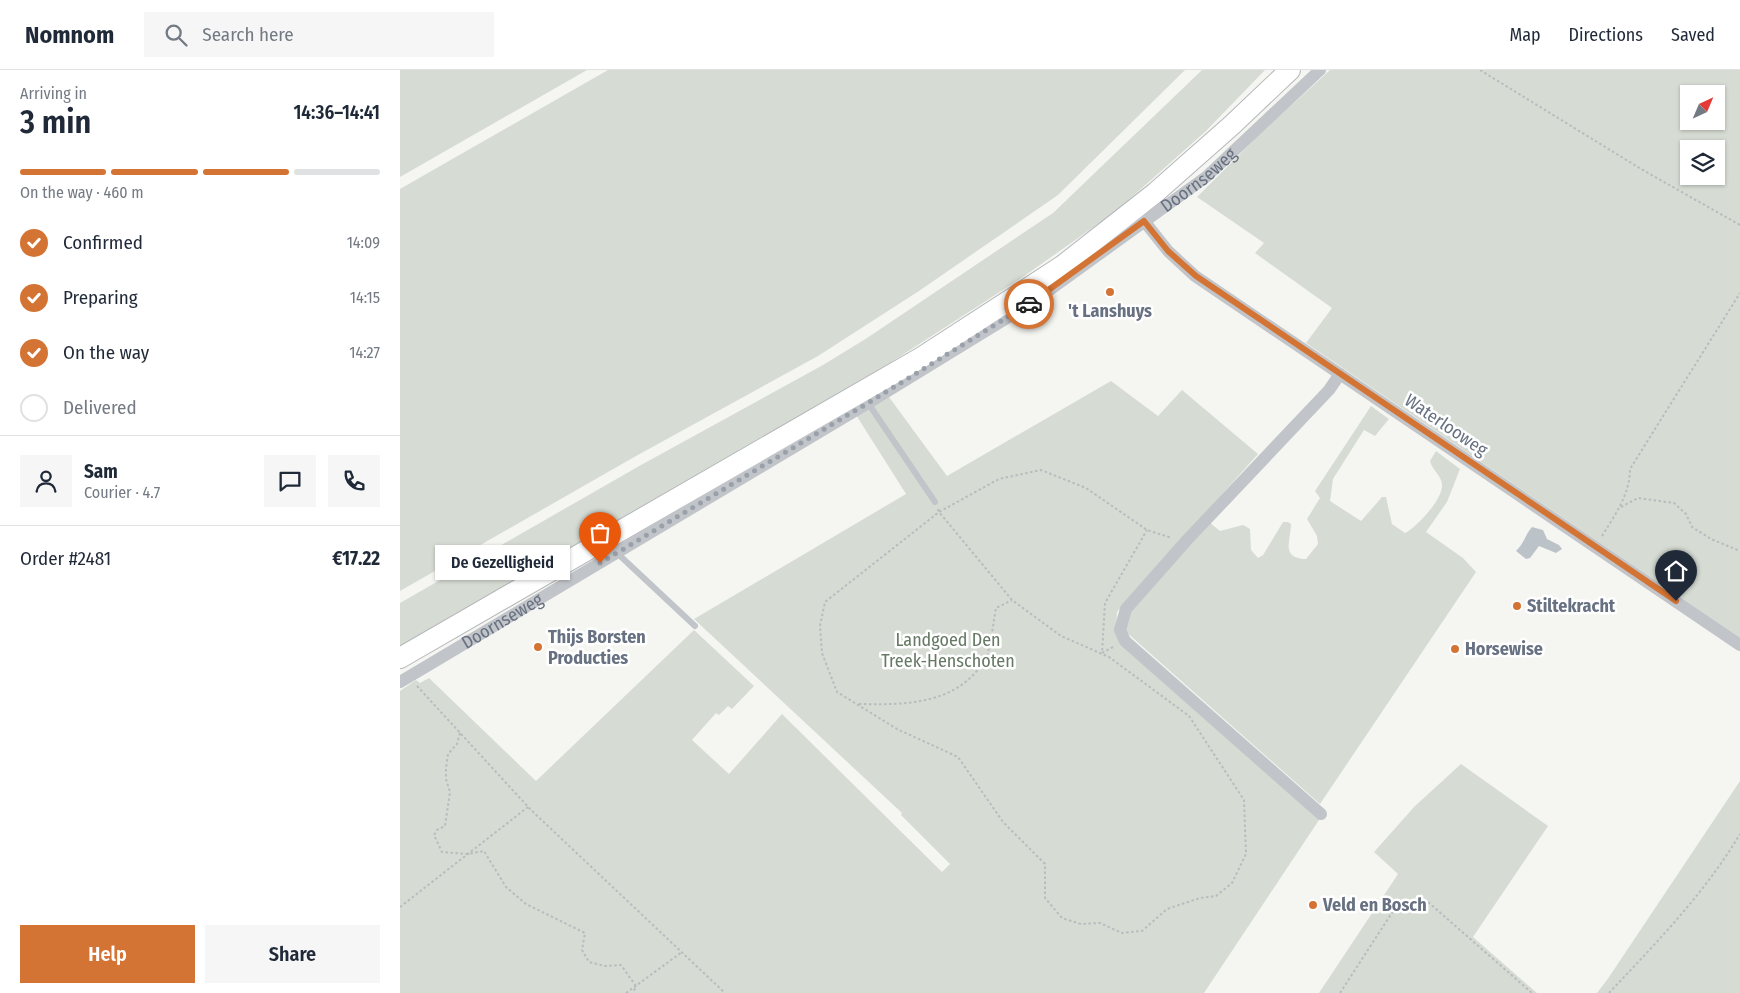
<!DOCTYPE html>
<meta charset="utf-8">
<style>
:root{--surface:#fff;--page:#f6f6f7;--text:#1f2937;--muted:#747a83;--line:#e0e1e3;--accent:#d47434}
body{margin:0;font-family:"Fira Sans Condensed",sans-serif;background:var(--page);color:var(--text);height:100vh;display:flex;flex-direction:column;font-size:19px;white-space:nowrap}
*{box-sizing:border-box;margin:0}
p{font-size:16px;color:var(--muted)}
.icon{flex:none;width:28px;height:28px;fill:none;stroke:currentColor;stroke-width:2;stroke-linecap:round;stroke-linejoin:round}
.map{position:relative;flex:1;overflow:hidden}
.panel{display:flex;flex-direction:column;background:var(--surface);width:400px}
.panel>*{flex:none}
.needle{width:32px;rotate:44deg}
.controls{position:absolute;left:1280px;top:15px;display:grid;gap:10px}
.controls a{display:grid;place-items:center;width:45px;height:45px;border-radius:0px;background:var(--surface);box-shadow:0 1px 4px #0004;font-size:25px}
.pin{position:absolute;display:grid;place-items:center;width:42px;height:42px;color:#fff;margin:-51px -21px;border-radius:50% 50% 50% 0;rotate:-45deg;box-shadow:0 0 5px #0007}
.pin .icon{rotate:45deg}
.courier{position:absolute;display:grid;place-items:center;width:50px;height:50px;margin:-25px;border:4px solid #d47434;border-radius:50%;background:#fff;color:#222;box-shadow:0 1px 6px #0007}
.bubble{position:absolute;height:35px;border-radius:0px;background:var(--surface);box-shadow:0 1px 4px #0004;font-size:16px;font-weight:600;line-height:35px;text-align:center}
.summary em{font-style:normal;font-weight:600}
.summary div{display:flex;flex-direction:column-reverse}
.summary{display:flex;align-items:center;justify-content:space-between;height:85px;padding:0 20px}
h1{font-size:32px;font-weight:600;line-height:38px}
.bar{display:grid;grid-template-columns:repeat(4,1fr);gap:8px 5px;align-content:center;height:60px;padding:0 20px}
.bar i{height:6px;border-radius:4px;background:var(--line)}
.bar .on{background:var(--accent)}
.bar p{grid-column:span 4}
.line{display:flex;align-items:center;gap:12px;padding:0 20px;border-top:1px solid var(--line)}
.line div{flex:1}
.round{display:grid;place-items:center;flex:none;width:52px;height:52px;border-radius:0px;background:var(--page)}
ol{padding:0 20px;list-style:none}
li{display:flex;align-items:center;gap:15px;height:55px}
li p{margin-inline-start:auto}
li .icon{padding:5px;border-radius:50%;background:var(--accent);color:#fff;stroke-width:4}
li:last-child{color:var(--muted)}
li i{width:28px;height:28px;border:2px solid var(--line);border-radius:50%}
.button{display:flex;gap:10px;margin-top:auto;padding:10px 20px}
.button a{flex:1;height:58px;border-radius:0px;background:var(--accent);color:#fff;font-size:20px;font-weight:600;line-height:58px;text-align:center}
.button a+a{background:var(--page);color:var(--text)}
header{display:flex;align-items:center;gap:30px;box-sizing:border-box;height:70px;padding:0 25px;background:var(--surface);border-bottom:1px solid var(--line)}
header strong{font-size:24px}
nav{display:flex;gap:28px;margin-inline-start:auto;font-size:18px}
.search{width:350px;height:45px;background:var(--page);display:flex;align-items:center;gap:12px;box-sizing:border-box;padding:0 18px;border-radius:0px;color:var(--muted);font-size:19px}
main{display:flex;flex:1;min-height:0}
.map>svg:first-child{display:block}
.green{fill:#d6dcd4;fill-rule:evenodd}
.water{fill:#bbc3c9}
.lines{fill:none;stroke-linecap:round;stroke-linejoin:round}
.primary-casing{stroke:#b5b7bb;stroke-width:22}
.path{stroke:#b9bbbe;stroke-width:2;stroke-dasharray:2.5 2.5;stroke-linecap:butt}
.service{stroke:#c1c4c8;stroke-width:6}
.minor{stroke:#c1c4c8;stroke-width:12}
.primary{stroke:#fff;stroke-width:20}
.done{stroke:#99a0a9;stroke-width:5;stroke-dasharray:0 9}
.route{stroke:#d47434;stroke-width:6}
.poi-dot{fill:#d47434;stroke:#fff;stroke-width:2}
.labels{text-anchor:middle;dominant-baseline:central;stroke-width:5;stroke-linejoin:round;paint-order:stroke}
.street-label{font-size:18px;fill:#677181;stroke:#fff}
.poi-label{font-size:18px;font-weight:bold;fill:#677181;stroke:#fff;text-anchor:start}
.park-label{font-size:18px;fill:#667965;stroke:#fff}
</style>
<header>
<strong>Nomnom</strong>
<div class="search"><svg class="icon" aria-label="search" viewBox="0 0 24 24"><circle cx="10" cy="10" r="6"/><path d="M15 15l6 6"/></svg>Search here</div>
<nav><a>Map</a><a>Directions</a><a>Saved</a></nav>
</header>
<main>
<section class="panel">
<div class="summary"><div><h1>3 min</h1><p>Arriving in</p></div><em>14:36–14:41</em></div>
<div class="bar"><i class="on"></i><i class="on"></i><i class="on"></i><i></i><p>On the way · 460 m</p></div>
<ol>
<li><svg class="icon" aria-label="check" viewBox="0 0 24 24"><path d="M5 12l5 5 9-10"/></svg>Confirmed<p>14:09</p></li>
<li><svg class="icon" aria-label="check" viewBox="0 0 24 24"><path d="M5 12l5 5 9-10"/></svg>Preparing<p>14:15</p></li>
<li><svg class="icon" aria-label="check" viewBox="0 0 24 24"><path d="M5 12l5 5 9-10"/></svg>On the way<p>14:27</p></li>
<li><i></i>Delivered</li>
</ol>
<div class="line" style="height:90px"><a class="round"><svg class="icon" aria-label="person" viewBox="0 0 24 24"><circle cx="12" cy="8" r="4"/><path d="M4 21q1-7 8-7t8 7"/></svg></a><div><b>Sam</b><p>Courier · 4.7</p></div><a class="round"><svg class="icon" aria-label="chat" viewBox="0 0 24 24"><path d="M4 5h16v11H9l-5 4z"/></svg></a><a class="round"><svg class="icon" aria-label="phone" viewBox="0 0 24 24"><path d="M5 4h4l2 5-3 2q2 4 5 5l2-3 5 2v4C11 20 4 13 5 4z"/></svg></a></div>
<div class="line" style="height:65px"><div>Order #2481</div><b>€17.22</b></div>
<div class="button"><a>Help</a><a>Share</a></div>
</section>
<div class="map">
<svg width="1340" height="923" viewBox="0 0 1340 923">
<rect width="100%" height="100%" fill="#f5f6f2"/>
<g class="green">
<path d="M0,0H187L0,107Z"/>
<path d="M208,0H785L658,125L519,221L418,286L236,386L0,521V119Z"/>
<path d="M802,0H865L806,61L715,142L620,209L476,302L0,577V533L241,395L423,295L467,268L653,143Z"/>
<path d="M930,0H1340V568L906,273L932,238L855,183L864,173L797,127L858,66ZM1289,24H1316V51H1289ZM1289,79H1316V106H1289Z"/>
<path d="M711,311L758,346L782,320L858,384L717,542L716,560L921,747L804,923H0V621L16,610L20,613L29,608L136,711L294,560L354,616L332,639L328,636L319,645L316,643L292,670L329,704L382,644L542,802L550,794L501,745L502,743L294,549L506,424L456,345L489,327L547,406Z"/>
<path d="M971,336L989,349L975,366L964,360L933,409L930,431L961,451L982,427H986L992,454L1005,463C1017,457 1043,429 1042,415C1042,406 1032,400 1030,391L1036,381L1060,399L1047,432L1026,462L1063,488L1076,502L920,734L725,561L731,540L809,452L820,461L843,455L850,459L851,480L858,488L863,485L883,452H888L891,454C891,470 880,488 906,489L918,474L917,466L907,449L920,428L915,421Z"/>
<path d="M1061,694L1148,756L1073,867L1137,923H919L998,804L974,782L1015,736Z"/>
<path d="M1340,711V923H1197L1207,910Z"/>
</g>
<path class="water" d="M1132,457L1143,460L1147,469L1159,475L1162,479L1156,483L1139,476L1130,488L1126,489L1116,481C1125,472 1125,465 1132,457Z"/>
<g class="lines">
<defs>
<path id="primary" d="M0,588L522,287L662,196L755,123L832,55L890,0"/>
</defs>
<use href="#primary" class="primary-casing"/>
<g class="path">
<path d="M1080,0L1241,99L1340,155"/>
<path d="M1221,437L1238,428L1274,433L1286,444L1292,457L1311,469L1340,481"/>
<path d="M538,439L539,442L612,530L661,566L709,587L789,646L844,730L846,784L832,813L816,826L800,828L767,839L742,861L722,863L700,853L681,854L662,848L645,828V794L603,752L558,687L497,659L437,622L422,583L420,556L425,532L539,442L599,409L641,400L686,418L747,460L772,468"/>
<path d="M1202,466C1215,445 1230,424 1230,399L1340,223"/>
<path d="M713,577L702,583L705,533L747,460"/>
<path d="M17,616L131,740L325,923"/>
<path d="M459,634C504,635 557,635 584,591C591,581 593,552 596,538L612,530"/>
<path d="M60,663L57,674L48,684L46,698V709L50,722L45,756L37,760L34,765L42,782L67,784L84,781L106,817L126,834L185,863L182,880L189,892L205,896L221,895L236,916L233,923"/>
<path d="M0,837L128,737"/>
<path d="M226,923L282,882"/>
<path d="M940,923L995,838L1028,832L1132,923"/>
<path d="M1209,923C1256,873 1305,823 1340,764"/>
</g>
<g class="service">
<path d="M468,333L535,432"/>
<path d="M217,483L295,556"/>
</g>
<g class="minor">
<path d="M744,151L768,181L795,206L1340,575"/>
<path id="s1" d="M0,612L468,333L633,232L806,107L920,0"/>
<path d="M921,744L725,571L720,560L726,539L787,470L929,320L940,304"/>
</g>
<use href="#primary" class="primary"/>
</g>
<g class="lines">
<path class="done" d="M200,493L468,333L629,234"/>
<path class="route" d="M629,234L744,151L768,181L796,206L1276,531"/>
</g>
<g class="poi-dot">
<circle cx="710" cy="222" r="5"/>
<circle cx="1117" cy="536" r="5"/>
<circle cx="138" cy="577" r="5"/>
<circle cx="1055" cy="579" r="5"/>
<circle cx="913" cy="835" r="5"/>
</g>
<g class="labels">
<g class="street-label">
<text stroke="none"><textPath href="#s1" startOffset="944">Doornseweg</textPath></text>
<text transform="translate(1046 355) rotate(34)">Waterlooweg</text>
<text stroke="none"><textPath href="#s1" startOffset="119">Doornseweg</textPath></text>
</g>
<g class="poi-label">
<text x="710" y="241" text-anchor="middle">'t Lanshuys</text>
<text x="1127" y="536">Stiltekracht</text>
<text x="148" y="567">Thijs Borsten<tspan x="148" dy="21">Producties</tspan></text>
<text x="1065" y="579">Horsewise</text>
<text x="923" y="835">Veld en Bosch</text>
</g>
<g class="park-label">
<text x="548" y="570">Landgoed Den<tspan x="548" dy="21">Treek-Henschoten</tspan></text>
</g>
</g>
</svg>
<div class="controls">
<a><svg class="needle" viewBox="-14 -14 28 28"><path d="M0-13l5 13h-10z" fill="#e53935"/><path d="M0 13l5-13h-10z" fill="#747a83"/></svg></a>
<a><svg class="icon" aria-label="layers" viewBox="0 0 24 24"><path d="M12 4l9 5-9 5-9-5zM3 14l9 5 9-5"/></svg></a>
</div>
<div class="pin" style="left:200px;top:493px;background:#ea580c"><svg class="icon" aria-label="bag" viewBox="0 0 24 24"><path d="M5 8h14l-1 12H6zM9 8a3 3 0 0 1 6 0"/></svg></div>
<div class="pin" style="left:1276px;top:531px;background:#1f2937"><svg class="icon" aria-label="home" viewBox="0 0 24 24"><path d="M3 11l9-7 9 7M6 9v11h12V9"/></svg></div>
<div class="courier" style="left:629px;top:234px"><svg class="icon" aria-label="car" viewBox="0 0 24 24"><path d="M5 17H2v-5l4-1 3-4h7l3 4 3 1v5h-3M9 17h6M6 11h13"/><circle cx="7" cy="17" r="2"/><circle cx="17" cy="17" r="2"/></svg></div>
<div class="bubble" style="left:35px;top:475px;width:135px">De Gezelligheid</div>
</div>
</main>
